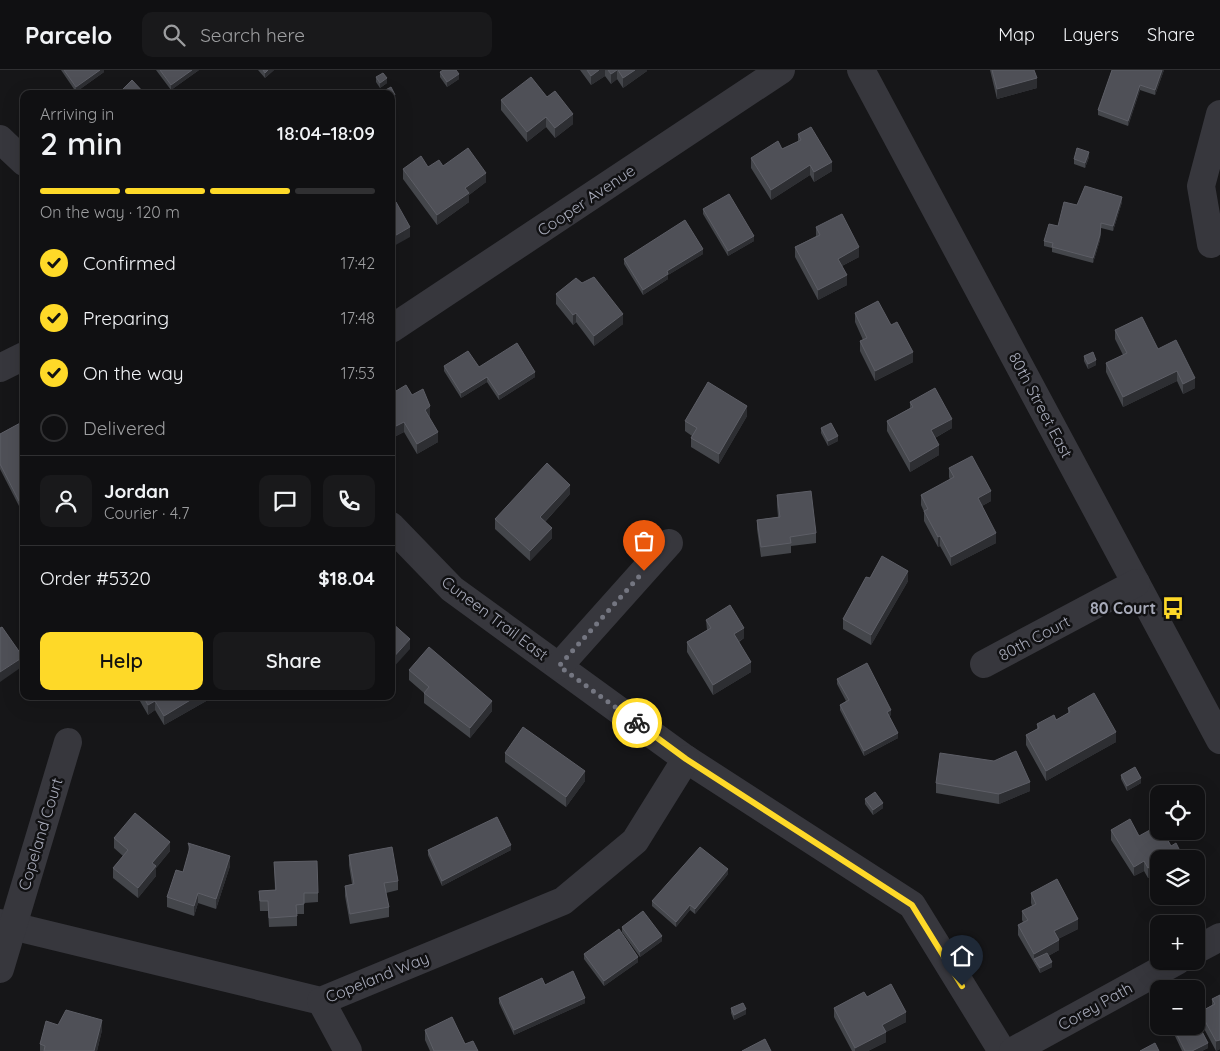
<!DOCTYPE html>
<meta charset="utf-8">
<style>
:root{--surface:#101012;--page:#19191b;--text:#f1f3f6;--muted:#9c9d9f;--line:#303032;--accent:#fed928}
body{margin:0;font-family:Quicksand,sans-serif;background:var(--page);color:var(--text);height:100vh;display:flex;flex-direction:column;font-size:19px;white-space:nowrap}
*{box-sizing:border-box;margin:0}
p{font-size:16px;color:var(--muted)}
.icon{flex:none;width:28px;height:28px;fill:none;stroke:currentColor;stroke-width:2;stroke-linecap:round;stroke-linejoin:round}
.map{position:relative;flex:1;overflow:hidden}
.details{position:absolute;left:20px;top:20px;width:375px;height:610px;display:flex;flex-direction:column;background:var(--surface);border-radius:10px;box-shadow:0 5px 20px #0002,0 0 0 1px var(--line)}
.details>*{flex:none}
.controls{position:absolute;left:1150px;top:715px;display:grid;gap:10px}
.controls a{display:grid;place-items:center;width:55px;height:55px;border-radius:10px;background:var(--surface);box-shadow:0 5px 20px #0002,0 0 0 1px var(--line);font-size:25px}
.pin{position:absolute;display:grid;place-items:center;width:42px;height:42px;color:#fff;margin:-51px -21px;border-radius:50% 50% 50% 0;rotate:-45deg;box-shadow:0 0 5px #0007}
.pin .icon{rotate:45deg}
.courier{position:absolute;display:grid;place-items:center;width:50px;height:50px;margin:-25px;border:4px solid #fed928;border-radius:50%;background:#fff;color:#222;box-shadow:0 1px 6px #0007}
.head em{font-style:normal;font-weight:600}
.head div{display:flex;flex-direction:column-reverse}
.head{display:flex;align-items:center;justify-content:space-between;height:85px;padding:0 20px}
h1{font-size:32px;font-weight:600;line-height:38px}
.bar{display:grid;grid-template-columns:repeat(4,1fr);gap:8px 5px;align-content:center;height:60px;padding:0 20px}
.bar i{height:6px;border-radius:4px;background:var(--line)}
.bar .selected{background:var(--accent)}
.bar p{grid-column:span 4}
.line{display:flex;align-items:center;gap:12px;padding:0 20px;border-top:1px solid var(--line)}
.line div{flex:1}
.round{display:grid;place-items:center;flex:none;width:52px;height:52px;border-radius:10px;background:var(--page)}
ol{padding:0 20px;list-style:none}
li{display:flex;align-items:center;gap:15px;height:55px}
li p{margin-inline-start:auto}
li .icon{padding:5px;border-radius:50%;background:var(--accent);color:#111;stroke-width:4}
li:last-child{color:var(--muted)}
li i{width:28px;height:28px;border:2px solid var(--line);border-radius:50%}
.cta{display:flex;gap:10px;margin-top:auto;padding:10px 20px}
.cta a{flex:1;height:58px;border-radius:10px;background:var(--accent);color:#111;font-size:20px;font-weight:600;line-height:58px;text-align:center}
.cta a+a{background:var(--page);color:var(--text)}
header{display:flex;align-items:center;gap:30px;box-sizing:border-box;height:70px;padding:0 25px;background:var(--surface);border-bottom:1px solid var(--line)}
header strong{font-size:24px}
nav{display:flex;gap:28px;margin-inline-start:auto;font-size:18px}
.search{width:350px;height:45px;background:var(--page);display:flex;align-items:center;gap:12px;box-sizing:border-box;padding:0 18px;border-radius:10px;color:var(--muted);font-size:19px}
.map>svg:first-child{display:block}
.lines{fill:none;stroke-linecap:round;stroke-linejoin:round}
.minor{stroke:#37373d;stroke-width:28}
.wall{fill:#44464b}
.shaded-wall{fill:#2d2e32}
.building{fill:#4f5057;stroke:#5d5e66}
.done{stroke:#747681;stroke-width:5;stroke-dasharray:0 9}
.route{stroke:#fed928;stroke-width:6}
.labels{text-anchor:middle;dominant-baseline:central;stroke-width:5;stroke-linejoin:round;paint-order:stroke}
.street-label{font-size:16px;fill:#a7aab9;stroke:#111113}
.poi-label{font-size:16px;font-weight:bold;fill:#a7aab9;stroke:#111113;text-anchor:end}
</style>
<header>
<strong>Parcelo</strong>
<div class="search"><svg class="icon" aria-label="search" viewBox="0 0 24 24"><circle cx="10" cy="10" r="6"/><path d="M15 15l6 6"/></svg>Search here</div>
<nav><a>Map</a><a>Layers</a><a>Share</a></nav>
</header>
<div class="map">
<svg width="1220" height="981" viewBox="0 0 1220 981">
<rect width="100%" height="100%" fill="#161618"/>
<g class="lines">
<g class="minor">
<path d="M861,0L1220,670"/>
<path d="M0,69L24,92"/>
<path d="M1211,174L1201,116L1220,44"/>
<path d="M391,259L781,0"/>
<path d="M0,298L24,286"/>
<path d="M391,456L452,519L686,689L912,835L1002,981"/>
<path d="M984,594L1136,513"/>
<path d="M559,596L669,473"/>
<path d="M0,853L321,931L563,831L635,771L686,689"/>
<path d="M1196,880L1220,867"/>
<path d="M0,899L68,672"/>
<path d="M321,931L348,981"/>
<path d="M1013,981L1177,891"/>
</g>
</g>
<g class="wall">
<path d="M61,0H104V2L76,22Z"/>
<path d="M156,0H199L171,20Z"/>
<path d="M258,0H274L265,8Z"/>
<path d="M580,0H647V1L623,18L617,9L611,14L605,6L591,15Z"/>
<path d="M990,0H1034L1037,18L997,29Z"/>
<path d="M1112,0H1164L1155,25L1140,20L1128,56L1098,45V40Z"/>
<path d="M440,2L459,9L447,17L440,7Z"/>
<path d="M376,7L387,13L380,18L376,12Z"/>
<path d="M547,27L573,54L555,68L546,57L527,72L501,40V30Z"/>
<path d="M798,64L832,101L814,112L810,105L771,130L751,98V88L782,79L798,72Z"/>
<path d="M1089,87L1085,98L1074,94V89Z"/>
<path d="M443,96L486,112L469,125V132L437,155L403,109V99Z"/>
<path d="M1122,132L1113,161L1101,158L1100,170L1093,193L1052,182V178L1044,176V171L1077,135Z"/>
<path d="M703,139L754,171L728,186L703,144Z"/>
<path d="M816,157L859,187L842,196L847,215L818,230L795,187V177L816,166Z"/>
<path d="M703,184L668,205V209L643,225L624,194V189Z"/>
<path d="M556,224L623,254L594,276L576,252L573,255L556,234Z"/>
<path d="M855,243L891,255L913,292L875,311L860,281V271L863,270L855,252Z"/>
<path d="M1115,260L1158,279L1195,318L1183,324L1177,311L1123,337L1106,302V293L1123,285L1115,269Z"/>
<path d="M1084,286L1096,295L1088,299L1084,291Z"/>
<path d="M444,296L479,297L535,307L499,330L487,312L461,328L444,301Z"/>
<path d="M391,324L412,325L430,346L429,347L438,372L417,384L404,362L394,367L391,362Z"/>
<path d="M910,332L952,358L935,368L939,385L910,402L887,361V351L910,338Z"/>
<path d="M747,346L719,394L691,377V368L692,366L685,361V351Z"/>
<path d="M24,351V433L19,436L0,399V364Z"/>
<path d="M821,358L838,371L828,376L821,363Z"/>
<path d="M949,398L991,431L982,436L996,473L951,496L940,476L938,477L924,451V442L921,435V425L950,410L949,407Z"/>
<path d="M570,424L545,452L552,468L530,491L495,459V449Z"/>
<path d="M777,425L816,463V473L791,476V483L761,487L757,459V450L778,447L777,435Z"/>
<path d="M870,508L908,511L871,575L843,559V549Z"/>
<path d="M706,550L744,568L739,572L751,602L713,625L687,582V572L707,560Z"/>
<path d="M409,600L492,641L470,668L424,633V623L409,610Z"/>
<path d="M837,609L891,645L889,646L898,668L864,686L840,640V635L846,631L837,614Z"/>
<path d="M137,626H208V630L164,655L155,640L148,645Z"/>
<path d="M1068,638L1116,672L1046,711L1026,675V665L1037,659V654L1056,650L1068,643Z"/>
<path d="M505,683L585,711L566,737L505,692Z"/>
<path d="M1121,705L1141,713L1127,721L1121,709Z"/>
<path d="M936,713L1030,721L999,734L936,723Z"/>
<path d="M865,729L883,738L873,745L865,734Z"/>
<path d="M1111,760L1139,766L1159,789V811L1155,804L1148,808L1144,801L1134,806L1111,770Z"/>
<path d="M114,768L170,781L156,798V806L138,828L113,808V798L123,786L114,778Z"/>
<path d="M188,773L230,796L216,839L198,833L194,846L167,837V827L183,802L189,783Z"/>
<path d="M428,780H511L442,816L428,785Z"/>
<path d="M349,785L398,811V820L386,823L389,837V847L350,854L345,826V816L352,814L349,795Z"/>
<path d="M274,792L318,823V832L304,833V844H297V856L269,857L268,841H260L259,821L275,820Z"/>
<path d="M728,804L695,844L690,840L676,857L652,836V831Z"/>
<path d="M1031,823L1078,859L1058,869L1059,880L1048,886L1052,897L1040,903L1018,865V855L1023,852L1022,850V841L1032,836L1031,833Z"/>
<path d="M622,857L662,871L640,887L622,862Z"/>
<path d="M584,884L638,892L604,916L584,889Z"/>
<path d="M545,915L585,933L514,965L499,933V928Z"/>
<path d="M1220,925V979L1216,981L1200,951V942L1212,935V929Z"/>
<path d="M867,927L906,952L886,962V972L868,981H852L834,947V938Z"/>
<path d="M731,938L746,944L734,950L731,943Z"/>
<path d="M58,955L102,960L97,981H40V974Z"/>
<path d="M425,960L465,974L478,981H430L425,970Z"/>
<path d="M1175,961L1208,978L1202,981H1182L1175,966Z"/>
</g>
<g class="shaded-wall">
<path d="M100,0H104V2L76,22V17Z"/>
<path d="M192,0H199L171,20V15Z"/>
<path d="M268,0H274L265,8V3Z"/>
<path d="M599,0H605V6L591,15V6Z"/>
<path d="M617,0V9L611,14V4Z"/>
<path d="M635,0H647V1L623,18V8Z"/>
<path d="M1162,0H1164L1155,25V20Z"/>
<path d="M459,4V9L447,17V12Z"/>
<path d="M387,8V13L380,18V13Z"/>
<path d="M1037,8V18L997,29V19Z"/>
<path d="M1140,15V20L1128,56V51Z"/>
<path d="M395,25V30L391,32V27Z"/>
<path d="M573,44V54L555,68V58Z"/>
<path d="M546,47V57L527,72V62Z"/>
<path d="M1089,82V87L1085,98V93Z"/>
<path d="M832,92V101L814,112V102Z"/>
<path d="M810,95V105L771,130V120Z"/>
<path d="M486,103V112L469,125V132L437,155V145L465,118Z"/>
<path d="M1122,127V132L1113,161V156Z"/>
<path d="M1101,153L1100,170L1093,193V188Z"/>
<path d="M410,157V167L392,177V182H391V168Z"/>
<path d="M754,166V171L728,186V181Z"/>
<path d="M859,177V187L838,198V189Z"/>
<path d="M703,179V184L668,205V209L643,225V220L667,201Z"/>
<path d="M847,205V215L818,230V220Z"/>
<path d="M576,243V252L573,255V245Z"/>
<path d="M623,244V254L594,276V266Z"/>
<path d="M913,282V292L875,311V301Z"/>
<path d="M1096,290V295L1088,299V294Z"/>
<path d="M1177,301V311L1123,337V327Z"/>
<path d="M535,302V307L499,330V325Z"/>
<path d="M487,307V312L461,328V323Z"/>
<path d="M1195,308V318L1183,324V314Z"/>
<path d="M430,336V346L425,349V340Z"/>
<path d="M747,336V346L719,394V384Z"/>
<path d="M952,349V358L931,370V360Z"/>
<path d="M404,352V362L394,367V357Z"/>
<path d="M438,362V372L417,384V374Z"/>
<path d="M838,366V371L828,376V371Z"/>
<path d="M939,375V385L910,402V392Z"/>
<path d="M570,415V424L540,457V447Z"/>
<path d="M991,421V431L978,438V428Z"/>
<path d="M24,428V433L19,436V431Z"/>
<path d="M552,458V468L530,491V481Z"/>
<path d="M996,463V473L951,496V487Z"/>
<path d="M940,466V476L938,477V467Z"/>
<path d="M908,501V511L871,575V565Z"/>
<path d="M744,558V568L734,574V564Z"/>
<path d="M410,569V579L391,600V590Z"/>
<path d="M23,587V596L0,612V602Z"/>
<path d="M751,592V602L713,625V615Z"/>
<path d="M197,626H208V630L164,655V646Z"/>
<path d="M155,631V640L148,645V635Z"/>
<path d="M492,631V641L470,668V658Z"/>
<path d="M891,640V645L887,647V642Z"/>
<path d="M1116,662V672L1046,711V701Z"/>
<path d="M898,663V668L864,686V681Z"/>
<path d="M585,701V711L566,737V727Z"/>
<path d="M1141,708V713L1127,721V716Z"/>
<path d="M1030,712V721L999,734V724Z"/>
<path d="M883,733V738L873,745V740Z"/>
<path d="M170,772V781L156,798V806L138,828V818L152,793Z"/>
<path d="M511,775V780L442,816V811Z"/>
<path d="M230,786V796L216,839V829Z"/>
<path d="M1144,791V801L1134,806V797Z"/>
<path d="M1155,794V804L1148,808V798Z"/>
<path d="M728,799V804L695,844V839Z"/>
<path d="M198,823V833L194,846V836Z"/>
<path d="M690,835V840L676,857V852Z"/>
<path d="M1078,849V859L1054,871V861Z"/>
<path d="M662,866V871L640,887V882Z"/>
<path d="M1059,870V880L1036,893L1034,889V884Z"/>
<path d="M638,887V892L604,916V911Z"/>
<path d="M1052,892V897L1040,903V898Z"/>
<path d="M585,928V933L514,965V960Z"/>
<path d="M746,939V944L734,950V945Z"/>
<path d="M906,942V952L886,962V972L868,981H855V978L882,955Z"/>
<path d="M102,950V960L97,981H94Z"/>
<path d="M1220,970V979L1216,981V971Z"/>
<path d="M1208,973V978L1202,981H1192Z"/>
</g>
<g class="building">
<path d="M64,0H100L76,17Z"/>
<path d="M160,0H192L171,15Z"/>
<path d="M263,0H268L265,3Z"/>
<path d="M443,0H456L459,4L447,12L440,2Z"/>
<path d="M587,0H599L591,6Z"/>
<path d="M608,0H617L611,4Z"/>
<path d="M618,0H635L623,8Z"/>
<path d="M992,0H1034L1037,8L997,19Z"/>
<path d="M1112,0H1162L1155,20L1140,15L1128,51L1098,40Z"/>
<path d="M383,3L387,8L380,13L376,7Z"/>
<path d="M531,7L547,27L555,21L573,44L555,58L546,47L527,62L501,30Z"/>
<path d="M132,10L145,24H118Z"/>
<path d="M391,17L395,25L391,27V24H380V23Z"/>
<path d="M811,57L832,92L814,102L810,95L771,120L751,88L778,71L782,79L801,70L798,64Z"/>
<path d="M468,78L486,103L465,118L469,123L437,145L403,99L421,86L428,97L439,90L443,96Z"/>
<path d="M1077,78L1089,82L1085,93L1074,89Z"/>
<path d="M1085,116L1122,127L1113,156L1101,153L1100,165L1093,188L1052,177L1053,173L1044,171L1049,154L1058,156L1064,132L1077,135Z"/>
<path d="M729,124L754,166L728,181L703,139Z"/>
<path d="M396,132L410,157L391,168V135Z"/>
<path d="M842,144L859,177L838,189L847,205L818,220L795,177L820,165L816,157Z"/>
<path d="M685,150L703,179L667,201L668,204L643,220L624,189Z"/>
<path d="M594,207L623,244L594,266L576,243L573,245L556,224L576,208L582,213Z"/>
<path d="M878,231L891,255L897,252L913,282L875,301L860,271L867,268L855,243Z"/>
<path d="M1142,247L1158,279L1176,270L1195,308L1183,314L1177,301L1123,327L1106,293L1127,283L1115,260Z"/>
<path d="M517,273L535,302L499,325L487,307L461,323L444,296L468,281L479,297Z"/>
<path d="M1093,282L1096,290L1088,294L1084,286Z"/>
<path d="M708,312L747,336L719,384L691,368L697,358L685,351Z"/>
<path d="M406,315L412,325L423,319L430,336L425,340L438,362L417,374L404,352L394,357L391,352V324Z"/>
<path d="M935,318L952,349L931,360L939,375L910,392L887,351L913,337L910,332Z"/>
<path d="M24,351V428L19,431L0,394V364Z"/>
<path d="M831,353L838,366L828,371L821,358Z"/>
<path d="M972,386L991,421L978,428L996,463L951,487L940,466L938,467L924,441L928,439L921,425L954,407L949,398Z"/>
<path d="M547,393L570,415L540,447L552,458L530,481L495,449Z"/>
<path d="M811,421L816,463L790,467L791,473L761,477L757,450L780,447L777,425Z"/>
<path d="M882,486L908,501L871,565L843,549L866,507L870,508Z"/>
<path d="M730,535L744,558L734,564L751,592L713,615L687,572L711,558L706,550Z"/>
<path d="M391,552L410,569L391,590Z"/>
<path d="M2,557L23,587L0,602V558Z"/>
<path d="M429,577L492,631L470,658L424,623L429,617L409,600Z"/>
<path d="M867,593L891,640L887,642L898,663L864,681L840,635L849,630L837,609Z"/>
<path d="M1094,623L1116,662L1046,701L1026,665L1039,658L1037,654L1054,645L1056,650L1070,642L1068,638Z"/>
<path d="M143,626H197L164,646L155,631L148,635Z"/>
<path d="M523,657L585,701L566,727L505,683Z"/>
<path d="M1016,681L1030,712L999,724L936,713L940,683L994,691Z"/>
<path d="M1135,697L1141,708L1127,716L1121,705Z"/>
<path d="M875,722L883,733L873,740L865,729Z"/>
<path d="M135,743L170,772L152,793L156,796L138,818L113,798L128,780L114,768Z"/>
<path d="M497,747L511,775L442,811L428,780Z"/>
<path d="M1130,749L1139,766L1159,755V761H1163L1171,776L1176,773L1184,789H1159V801L1155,794L1148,798L1144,791L1134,797L1111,760Z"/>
<path d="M188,773L230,786L216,829L198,823L194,836L167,827L176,800L183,802L190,777Z"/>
<path d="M392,777L398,811L384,813L389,837L350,844L345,816L354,814L349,785Z"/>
<path d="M700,777L728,799L695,839L690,835L676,852L652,831Z"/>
<path d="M317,791L318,823H304V834L296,835L297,846L269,848L268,831H260L259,821L276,820L274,792Z"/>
<path d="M1057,809L1078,849L1054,861L1059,870L1034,884L1018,855L1028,850L1022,841L1036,834L1031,823Z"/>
<path d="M643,841L662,866L640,882L622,857Z"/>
<path d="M619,859L638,887L604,911L584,884Z"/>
<path d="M1047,883L1052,892L1040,898L1034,889Z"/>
<path d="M573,901L585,928L514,960L499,928L542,908L545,915Z"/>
<path d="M891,914L906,942L882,955L886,962L855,978L834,938L864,922L867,927Z"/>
<path d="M1220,925V970L1216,971L1200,942L1215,934L1212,929Z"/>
<path d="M743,933L746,939L734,945L731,938Z"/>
<path d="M66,940L102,950L94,981H44L45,976L40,974L46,951L58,955Z"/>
<path d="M452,947L465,974L473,971L478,981H434L425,960Z"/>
<path d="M1196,950L1208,973L1192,981H1185L1175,961L1185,956H1196Z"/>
<path d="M765,969L771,981H742Z"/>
<path d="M1155,973L1159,981H1140Z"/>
</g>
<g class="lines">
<path class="done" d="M637,653L559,596L644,501"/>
<path class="route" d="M637,653L686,689L912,835L962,916"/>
</g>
<defs>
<symbol id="bus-bare" viewBox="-9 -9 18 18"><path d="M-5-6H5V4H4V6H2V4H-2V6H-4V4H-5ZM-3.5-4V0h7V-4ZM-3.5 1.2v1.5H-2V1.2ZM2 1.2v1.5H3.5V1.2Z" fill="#fed928" stroke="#111113" stroke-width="2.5" paint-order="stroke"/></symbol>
</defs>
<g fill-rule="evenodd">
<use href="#bus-bare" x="1157" y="522" width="32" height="32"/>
</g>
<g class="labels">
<g class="street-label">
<text transform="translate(586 130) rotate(-34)">Cooper Avenue</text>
<text transform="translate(1041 335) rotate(62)">80th Street East</text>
<text transform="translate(495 548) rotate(37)">Cuneen Trail East</text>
<text transform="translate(1034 568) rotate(-28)">80th Court</text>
<text transform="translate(40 764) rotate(-73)">Copeland Court</text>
<text transform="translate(377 907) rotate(-22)">Copeland Way</text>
<text transform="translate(1095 936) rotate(-29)">Corey Path</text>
</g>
<g class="poi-label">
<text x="1156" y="538">80 Court</text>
</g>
</g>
</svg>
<div class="controls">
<a><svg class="icon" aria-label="locate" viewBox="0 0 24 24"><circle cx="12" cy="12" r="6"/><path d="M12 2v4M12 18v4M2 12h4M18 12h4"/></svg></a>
<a><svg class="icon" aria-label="layers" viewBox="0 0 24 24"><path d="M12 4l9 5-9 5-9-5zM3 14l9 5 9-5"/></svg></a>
<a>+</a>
<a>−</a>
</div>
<div class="pin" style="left:644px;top:501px;background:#ea580c"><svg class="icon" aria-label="bag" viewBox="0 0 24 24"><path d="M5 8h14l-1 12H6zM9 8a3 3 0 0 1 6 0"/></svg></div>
<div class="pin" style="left:962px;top:916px;background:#1f2937"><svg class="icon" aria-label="home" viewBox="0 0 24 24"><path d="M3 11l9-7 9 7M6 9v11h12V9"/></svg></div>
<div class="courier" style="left:637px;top:653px"><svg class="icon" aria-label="bike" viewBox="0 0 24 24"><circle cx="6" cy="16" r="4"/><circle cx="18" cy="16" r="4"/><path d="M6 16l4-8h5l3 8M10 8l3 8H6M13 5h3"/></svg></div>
<section class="details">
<div class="head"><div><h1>2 min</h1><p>Arriving in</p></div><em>18:04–18:09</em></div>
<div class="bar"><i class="selected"></i><i class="selected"></i><i class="selected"></i><i></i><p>On the way · 120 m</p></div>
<ol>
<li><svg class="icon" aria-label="check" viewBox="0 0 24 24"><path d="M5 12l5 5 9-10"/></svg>Confirmed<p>17:42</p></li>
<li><svg class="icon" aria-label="check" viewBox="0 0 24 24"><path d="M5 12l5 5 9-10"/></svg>Preparing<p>17:48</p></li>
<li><svg class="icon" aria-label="check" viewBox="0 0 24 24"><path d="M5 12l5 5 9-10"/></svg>On the way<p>17:53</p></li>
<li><i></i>Delivered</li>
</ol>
<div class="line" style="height:90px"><a class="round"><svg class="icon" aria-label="person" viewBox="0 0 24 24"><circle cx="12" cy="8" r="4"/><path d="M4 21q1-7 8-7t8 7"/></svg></a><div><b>Jordan</b><p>Courier · 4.7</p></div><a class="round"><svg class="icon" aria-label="chat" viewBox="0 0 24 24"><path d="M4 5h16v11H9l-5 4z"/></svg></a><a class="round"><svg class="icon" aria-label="phone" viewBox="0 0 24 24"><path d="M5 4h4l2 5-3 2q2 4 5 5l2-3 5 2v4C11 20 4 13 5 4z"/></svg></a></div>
<div class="line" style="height:65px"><div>Order #5320</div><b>$18.04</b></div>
<div class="cta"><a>Help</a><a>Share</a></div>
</section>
</div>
